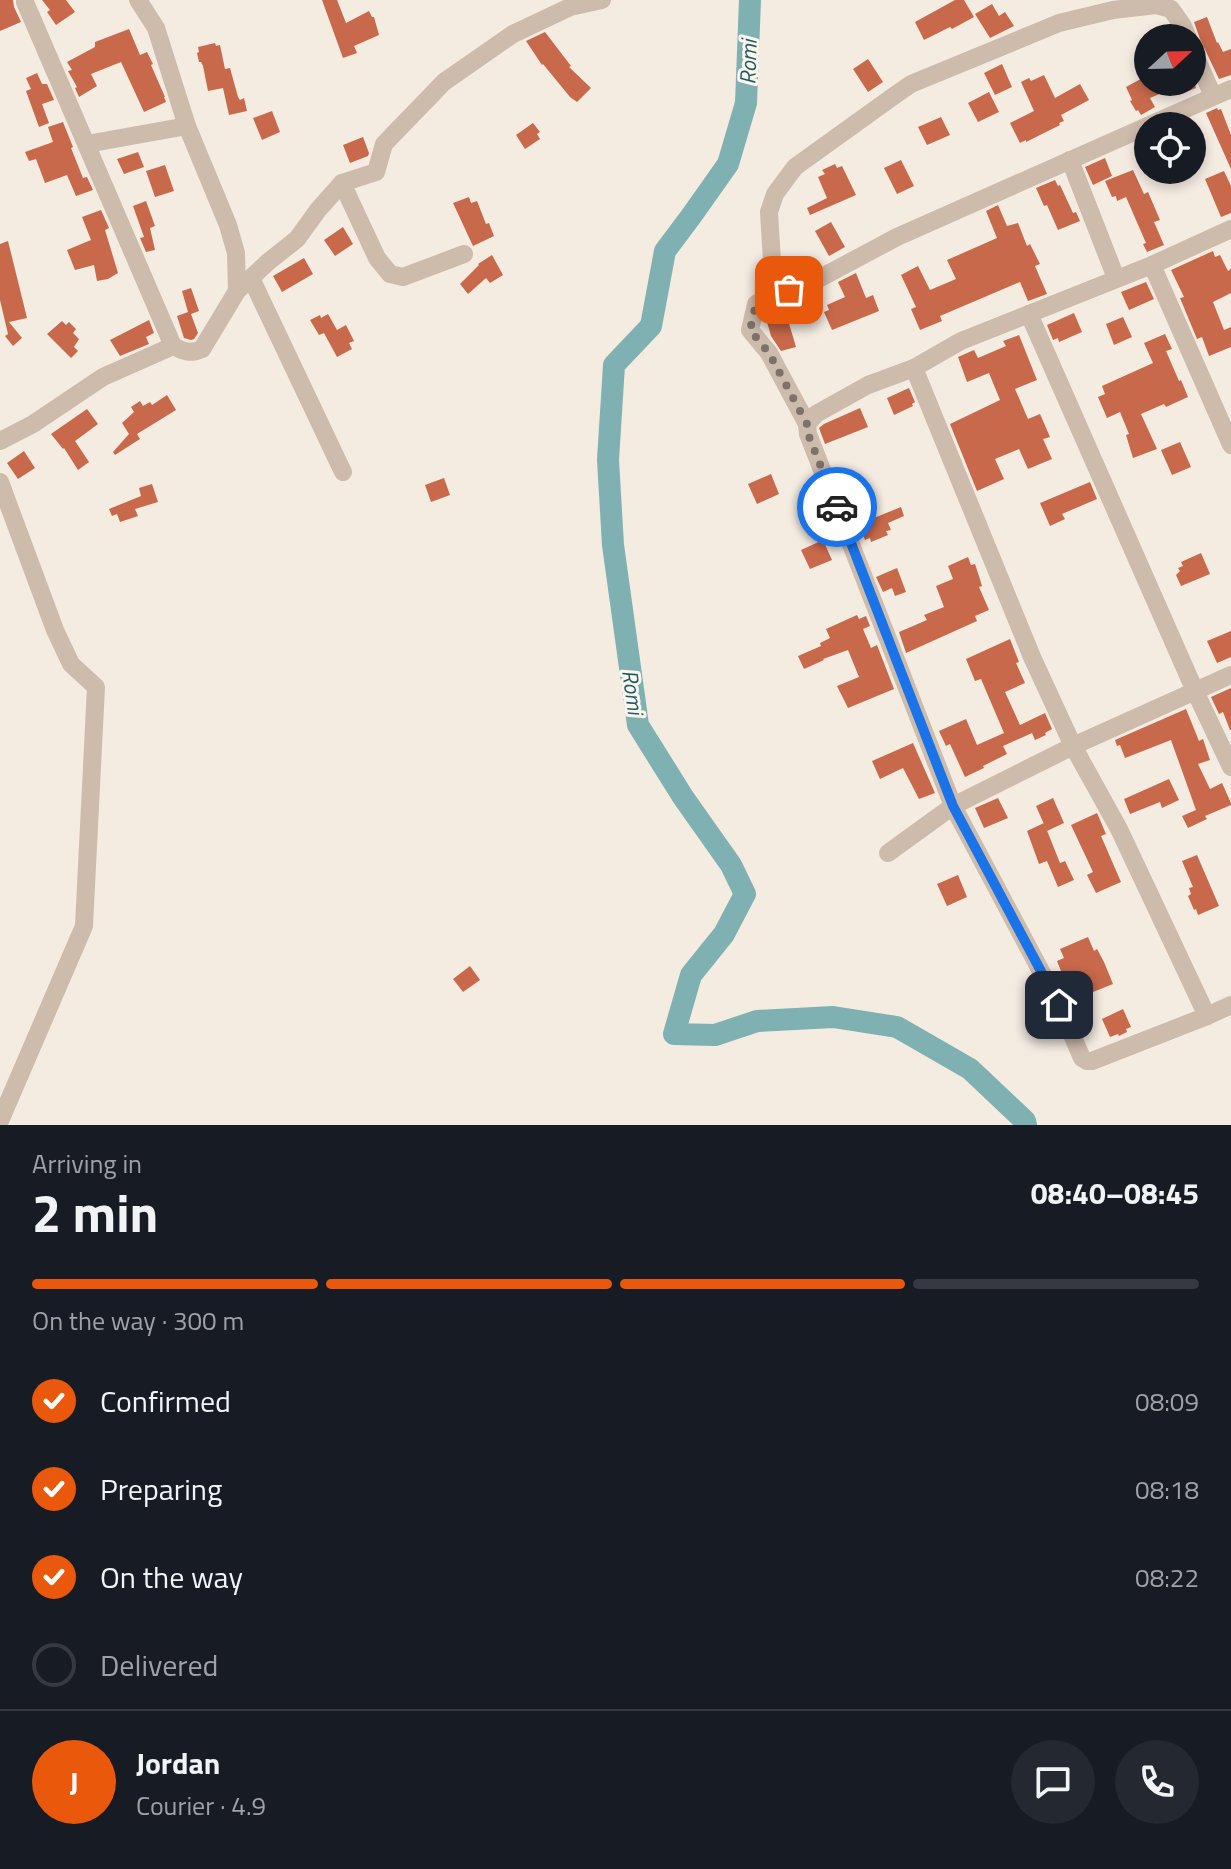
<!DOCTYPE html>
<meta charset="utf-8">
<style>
:root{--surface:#171b24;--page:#242831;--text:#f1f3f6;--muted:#9ea1a6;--line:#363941;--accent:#ea580c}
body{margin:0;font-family:"Titillium Web",sans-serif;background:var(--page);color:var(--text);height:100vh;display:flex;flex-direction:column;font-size:30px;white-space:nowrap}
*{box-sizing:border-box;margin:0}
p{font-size:26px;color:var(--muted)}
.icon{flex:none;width:44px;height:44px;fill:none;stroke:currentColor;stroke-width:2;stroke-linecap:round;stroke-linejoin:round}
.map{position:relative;height:1125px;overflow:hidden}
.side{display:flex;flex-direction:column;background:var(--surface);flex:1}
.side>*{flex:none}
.needle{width:52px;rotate:68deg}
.tools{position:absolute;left:1134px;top:24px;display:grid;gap:16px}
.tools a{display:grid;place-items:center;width:72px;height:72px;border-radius:50%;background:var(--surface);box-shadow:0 4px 12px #0003;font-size:40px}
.pin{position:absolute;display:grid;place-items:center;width:68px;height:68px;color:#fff;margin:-34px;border-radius:16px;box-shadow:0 4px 12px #0006}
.courier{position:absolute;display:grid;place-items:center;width:80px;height:80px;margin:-40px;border:6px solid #1a73e8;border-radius:50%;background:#fff;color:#222;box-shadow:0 2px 10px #0007}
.overview em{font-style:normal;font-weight:700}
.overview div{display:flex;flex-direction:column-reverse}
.overview{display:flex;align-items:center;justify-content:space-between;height:136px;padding:0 32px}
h1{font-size:52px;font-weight:700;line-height:60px}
.bar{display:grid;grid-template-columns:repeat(4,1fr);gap:12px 8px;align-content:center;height:96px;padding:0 32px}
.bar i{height:10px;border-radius:6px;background:var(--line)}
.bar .selected{background:var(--accent)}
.bar p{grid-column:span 4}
.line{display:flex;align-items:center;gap:20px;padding:0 32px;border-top:2px solid var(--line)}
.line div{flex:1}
.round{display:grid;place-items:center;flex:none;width:84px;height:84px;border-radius:42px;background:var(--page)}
ol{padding:0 32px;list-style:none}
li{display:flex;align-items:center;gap:24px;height:88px}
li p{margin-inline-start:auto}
li .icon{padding:8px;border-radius:50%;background:var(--accent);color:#fff;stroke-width:4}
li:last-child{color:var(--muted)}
li i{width:44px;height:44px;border:4px solid var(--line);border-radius:50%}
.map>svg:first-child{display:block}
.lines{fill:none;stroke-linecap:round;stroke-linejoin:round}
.river{stroke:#7fb0b2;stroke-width:22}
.building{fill:#c8694b}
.minor{stroke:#cdbbac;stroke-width:18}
.done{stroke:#7c716b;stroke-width:8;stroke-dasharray:0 14.4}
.route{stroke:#1a73e8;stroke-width:10}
.labels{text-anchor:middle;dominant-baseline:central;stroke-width:6;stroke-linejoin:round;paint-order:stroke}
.water-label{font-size:22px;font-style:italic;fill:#1f5a5e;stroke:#fbf5ee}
</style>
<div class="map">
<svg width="1231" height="1125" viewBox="0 0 1231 1125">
<rect width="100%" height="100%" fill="#f4ebe1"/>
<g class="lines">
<path class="river" d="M750,0L746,103L728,164L692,215L665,251L651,326L614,365L608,460L613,545L638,725L683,797L731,865L745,894L724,934L691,975L674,1034L715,1035L757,1021L833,1017L897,1027L970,1069L1025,1121L1026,1125"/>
</g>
<g class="building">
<path d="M0,0H13L14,7L21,22L0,31Z"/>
<path d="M42,0H66L75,12L56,25L47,12L50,10Z"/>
<path d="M322,0H337L346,23L369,11L372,17H374L379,35L354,46L357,53L343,58Z"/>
<path d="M955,0H964L974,17L952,29L950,27L924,40L915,22Z"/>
<path d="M992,4L999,16L1005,12L1014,26L990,38L975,14Z"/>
<path d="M1207,17L1217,43L1218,42L1223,52L1231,49V75L1219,79L1200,39L1194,22Z"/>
<path d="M129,29L140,55L147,52L153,64L151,65L165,97H164L166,102L144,112L121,62L91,74L97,86L79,97L75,88L77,87L68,71L72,70L67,62L95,47V42Z"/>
<path d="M545,32L571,66L569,67L591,88L577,102L570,97L543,64L542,65L526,41Z"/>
<path d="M215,43L216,46L220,45L225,69L230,68L238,97L240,100L244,98L247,111L229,115L223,88L208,91L203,66L201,62H199L197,53L199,52L198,47Z"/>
<path d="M868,59L883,82L868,92L853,69Z"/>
<path d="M1002,64L1012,87L995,95L984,73Z"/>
<path d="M37,73L42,84H47L54,100L42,104L49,123L39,127L26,91L31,89L26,78Z"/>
<path d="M1044,75L1055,98L1080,84L1089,100L1061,115L1064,121L1059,123L1060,125L1026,142V140L1020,143L1010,123L1034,111L1021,82L1029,78L1031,81Z"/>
<path d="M1148,75V82H1194L1196,88L1179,95L1176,87L1150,98L1155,107L1141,115L1138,110L1136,111L1130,101L1132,100L1126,87Z"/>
<path d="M989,92L999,112L978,122L968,103Z"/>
<path d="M1217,108L1218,110L1221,109L1231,135V169L1206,113Z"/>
<path d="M272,111L280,132L262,140L253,118Z"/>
<path d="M941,117L950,135L927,145L918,127Z"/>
<path d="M63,122L73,147L71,148L83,178L87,177L93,190L76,196L67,175L45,183L36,159L29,161L25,152L53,142L48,127Z"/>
<path d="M533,123L540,132L537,134L540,139L525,149L516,135Z"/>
<path d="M363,137L369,153L368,156L350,163L343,145Z"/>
<path d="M138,152L144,167L124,174L117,159Z"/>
<path d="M1105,158L1112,176L1093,185L1085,167Z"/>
<path d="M901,160L914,186L897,194L884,168Z"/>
<path d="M835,164L837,168L842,166L856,195L810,215L807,208L827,198L818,177L825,174L822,170Z"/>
<path d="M165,165L174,191L155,197L146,171Z"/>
<path d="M1133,170L1144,194L1148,192L1160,220L1154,222L1164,245L1147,252L1143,244L1146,243L1126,197L1117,201L1116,196L1112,197L1105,181Z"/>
<path d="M1224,171L1231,186V213L1221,217L1205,179Z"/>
<path d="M1055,180L1058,186L1060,185L1073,213L1076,212L1080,221L1058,230L1047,205L1044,206L1036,188Z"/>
<path d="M469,197L471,203L477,201L486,224L489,223L494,236L473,246L453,203Z"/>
<path d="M146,201L155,226L150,228L155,250L146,252L140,238L144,237L133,206Z"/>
<path d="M998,205L1007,226L1018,223L1027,246L1030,244L1040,264L1035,266L1047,294L1028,301L1020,282L940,316L942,321L920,330L911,309L916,307L901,275L918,266L930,290L956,279L947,260L997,238L986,211Z"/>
<path d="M101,210L109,228L105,230L118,273L108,279L97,281L94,265L75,270L67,250L91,240L82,217Z"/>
<path d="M831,222L845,247L829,256L815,231Z"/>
<path d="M343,227L353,244L335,256L324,240Z"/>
<path d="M8,241L27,318L9,322L22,338L13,346L5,336L8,334L0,300V244Z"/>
<path d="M1213,251L1215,257L1220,255L1228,271L1231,269V293L1213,302L1224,330L1231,327V347L1209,356L1202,337L1197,339L1180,298L1184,297L1171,270Z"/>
<path d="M492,255L503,275L490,283L486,278L468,294L460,284L479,265L478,264Z"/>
<path d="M304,258L313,274L282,292L273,276Z"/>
<path d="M856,273L866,298L873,295L879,311L832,330L824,312L829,310L827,305L845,297L838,282Z"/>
<path d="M1146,282L1154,299L1129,310L1121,292Z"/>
<path d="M191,288L199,311L191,314L198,333L194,339L191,340L184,338L177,316L188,312L182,291Z"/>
<path d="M774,307L779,323L788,320L796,347L781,351L771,336L767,322L764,321L767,312Z"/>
<path d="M1074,313L1082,332L1059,342L1058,338L1053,340L1047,325Z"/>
<path d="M328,314L337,330L346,325L354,341L349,343L352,349L337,357L324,333L319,335L310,320L320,315L321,318Z"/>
<path d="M1123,317L1132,337L1114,345L1106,324Z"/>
<path d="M149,320L154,333L146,337L149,344L120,356L110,340Z"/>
<path d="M62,321L66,325L69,322L76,329L73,333L79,339L74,347L78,351L71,358L47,334Z"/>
<path d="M1165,334L1172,349L1166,351L1179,381L1181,380L1188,397L1166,407L1164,404L1141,414L1157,449L1133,458L1126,435L1129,434L1120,412L1107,418L1098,397L1105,394L1102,386L1153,363L1144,343Z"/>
<path d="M1019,335L1037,380L1015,389L1028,419L1040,414L1050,437L1043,439L1052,459L1028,469L1019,449L995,459L1004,479L977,491L950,424L1000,400L989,373L967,382L958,357L974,350L978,358L1006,346L1003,341Z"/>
<path d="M909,388L915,402L912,404L913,406L894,415L887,398Z"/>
<path d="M167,395L176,410L137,434L140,439L115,455L113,452L129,434L122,423L134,412L131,407L140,401L143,406L150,402L152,405Z"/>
<path d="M860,408L868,427L825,444L819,428L824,424Z"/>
<path d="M87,409L98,424L75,441L89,462L78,470L64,448L63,449L51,434Z"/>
<path d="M1180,442L1191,467L1172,475L1161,450Z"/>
<path d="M24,451L35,468L18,479L7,463Z"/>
<path d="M771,474L779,494L757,504L748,484Z"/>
<path d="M444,478L450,495L431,502L425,485Z"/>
<path d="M1090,482L1097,499L1062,514L1065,519L1050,526L1040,503Z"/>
<path d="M152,484L158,502L135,509L138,516L120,522L117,514L112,516L109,509L141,496L139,488Z"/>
<path d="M901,507L904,516L888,523L891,530L886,531L888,535L871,542L870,538L865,540L859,524Z"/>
<path d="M823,540L832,560L810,569L801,550Z"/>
<path d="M1201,553L1210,574L1181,586L1176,575L1180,571L1178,568L1183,566L1181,562Z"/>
<path d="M968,557L971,565L975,564L978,573L982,586L979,587L989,610L975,616L977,621L906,653L899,632L927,620L924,615L944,607L936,586L953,579L948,566Z"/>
<path d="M897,568L906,592L895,596L892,588L883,592L876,577Z"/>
<path d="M857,615L859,619L866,616L870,626L863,629L871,648L877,645L894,689L848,708L837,686L859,677L848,650L823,659L824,660L804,669L798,656L821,646L820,643L830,638L826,629Z"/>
<path d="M1231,631V657L1217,663L1207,641Z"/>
<path d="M1010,639L1019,662L1016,663L1025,683L1005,692L1020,725L1045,713L1052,729L1045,733L1046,735L1035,740L1032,733L1003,746L1007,754L983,766L984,768L965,777L950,744L946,746L939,731L966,719L977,745L1004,733L981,679L975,681L966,659Z"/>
<path d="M1231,688V730H1230L1223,712L1219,714L1211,697Z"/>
<path d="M1186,709L1199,741L1203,739L1210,760L1198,764L1210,789L1222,783L1231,803V805L1205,816L1207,819L1188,828L1182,816L1196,810L1171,740L1125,758L1120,745L1117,746L1115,740Z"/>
<path d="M913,743L935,793L919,799L903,768L880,779L872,761Z"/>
<path d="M1169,779L1179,800L1162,808L1160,802L1130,814L1124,799Z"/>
<path d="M998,798L1008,818L984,828L975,808Z"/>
<path d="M1053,798L1064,823L1047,831L1036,806Z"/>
<path d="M1097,813L1106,834L1101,836L1121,882L1096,893L1087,875L1093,872L1071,825Z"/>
<path d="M1044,823L1060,863L1065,861L1074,880L1058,887L1047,861L1039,864L1027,831Z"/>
<path d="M1197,855L1219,906L1198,915L1196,909L1194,910L1188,896L1191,894L1189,888L1193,887L1182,861Z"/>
<path d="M958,875L967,897L947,906L937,884Z"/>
<path d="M1088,937L1094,951L1097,949L1104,962L1113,984L1093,992L1086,976L1078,980L1074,971L1063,976L1057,961L1064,958L1060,949Z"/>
<path d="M470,966L480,980L463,992L453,979Z"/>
<path d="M1123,1009L1131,1027L1126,1029L1127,1032L1119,1036L1118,1034L1110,1037L1102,1019Z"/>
</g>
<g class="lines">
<g class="minor">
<path d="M138,0L156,28L187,126L228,225L236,253L237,291"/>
<path d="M25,2L173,346"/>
<path d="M1192,48L1213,96"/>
<path d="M1231,89L897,237L809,284L769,296L756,304L750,330L769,353L807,424L808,434L953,806L1059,1005L1082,1058L1087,1061H1092L1207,1016L1231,1005"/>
<path d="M87,144L187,126"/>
<path d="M1070,160L1116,278"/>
<path d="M342,183L377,258L390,274L403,277L464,254"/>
<path d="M1152,265L1231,445"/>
<path d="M251,278L343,472"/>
<path d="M769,296L773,278L769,212L775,194L795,167L891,98L911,84L1059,23L1113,10L1156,5L1171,9L1183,26L1188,38"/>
<path d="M1029,314L1195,691L1231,767"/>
<path d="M914,368L1032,657L1073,746L1119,829L1207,1016"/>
<path d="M807,424L816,414L868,385L914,368L961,341L1152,265L1231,229"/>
<path d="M0,441L33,424L103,377L173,346C185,352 191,354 202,349L237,291L268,262L297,239L318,210L342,183L376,172L384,144L444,82L513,34L570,7L602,0"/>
<path d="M0,482L55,630L71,664L96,687L84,926L0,1121"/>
<path d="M888,853L953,806L1073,746L1231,675"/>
</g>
</g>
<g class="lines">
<path class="done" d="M789,290L769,296L756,304L750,330L769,353L807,424L808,434L837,507"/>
<path class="route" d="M837,507L953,806L1059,1005"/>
</g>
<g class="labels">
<g class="water-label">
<text transform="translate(748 62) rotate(-88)">Romi</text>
<text transform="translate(633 692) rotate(82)">Romi</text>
</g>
</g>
</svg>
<div class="tools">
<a><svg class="needle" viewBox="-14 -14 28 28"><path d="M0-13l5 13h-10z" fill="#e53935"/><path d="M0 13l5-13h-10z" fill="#9ea1a6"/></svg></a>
<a><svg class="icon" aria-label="locate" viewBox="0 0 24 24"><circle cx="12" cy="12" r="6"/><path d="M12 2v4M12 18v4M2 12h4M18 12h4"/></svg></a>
</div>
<div class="pin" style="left:789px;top:290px;background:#ea580c"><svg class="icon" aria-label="bag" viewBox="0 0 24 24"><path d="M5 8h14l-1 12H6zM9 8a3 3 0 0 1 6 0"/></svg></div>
<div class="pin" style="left:1059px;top:1005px;background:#1f2937"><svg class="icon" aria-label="home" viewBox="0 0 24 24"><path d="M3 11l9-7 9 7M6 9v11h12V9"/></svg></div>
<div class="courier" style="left:837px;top:507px"><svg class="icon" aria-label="car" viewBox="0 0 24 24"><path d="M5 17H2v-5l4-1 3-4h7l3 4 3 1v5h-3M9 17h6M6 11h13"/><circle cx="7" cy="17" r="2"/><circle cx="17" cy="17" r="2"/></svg></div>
</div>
<section class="side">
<div class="overview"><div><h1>2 min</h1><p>Arriving in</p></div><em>08:40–08:45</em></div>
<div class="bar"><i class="selected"></i><i class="selected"></i><i class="selected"></i><i></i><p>On the way · 300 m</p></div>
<ol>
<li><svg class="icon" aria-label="check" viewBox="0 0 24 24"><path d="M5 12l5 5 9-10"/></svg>Confirmed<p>08:09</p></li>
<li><svg class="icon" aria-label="check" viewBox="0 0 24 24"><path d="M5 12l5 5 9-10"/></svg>Preparing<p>08:18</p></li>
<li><svg class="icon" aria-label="check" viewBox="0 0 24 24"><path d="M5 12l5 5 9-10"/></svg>On the way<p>08:22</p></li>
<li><i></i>Delivered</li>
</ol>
<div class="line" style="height:144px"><b class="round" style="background:var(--accent);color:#fff">J</b><div><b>Jordan</b><p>Courier · 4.9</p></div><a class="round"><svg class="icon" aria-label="chat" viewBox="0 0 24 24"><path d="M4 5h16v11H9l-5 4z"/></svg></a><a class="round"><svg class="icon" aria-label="phone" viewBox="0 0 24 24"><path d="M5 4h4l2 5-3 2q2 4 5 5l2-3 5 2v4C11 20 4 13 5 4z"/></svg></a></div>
</section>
